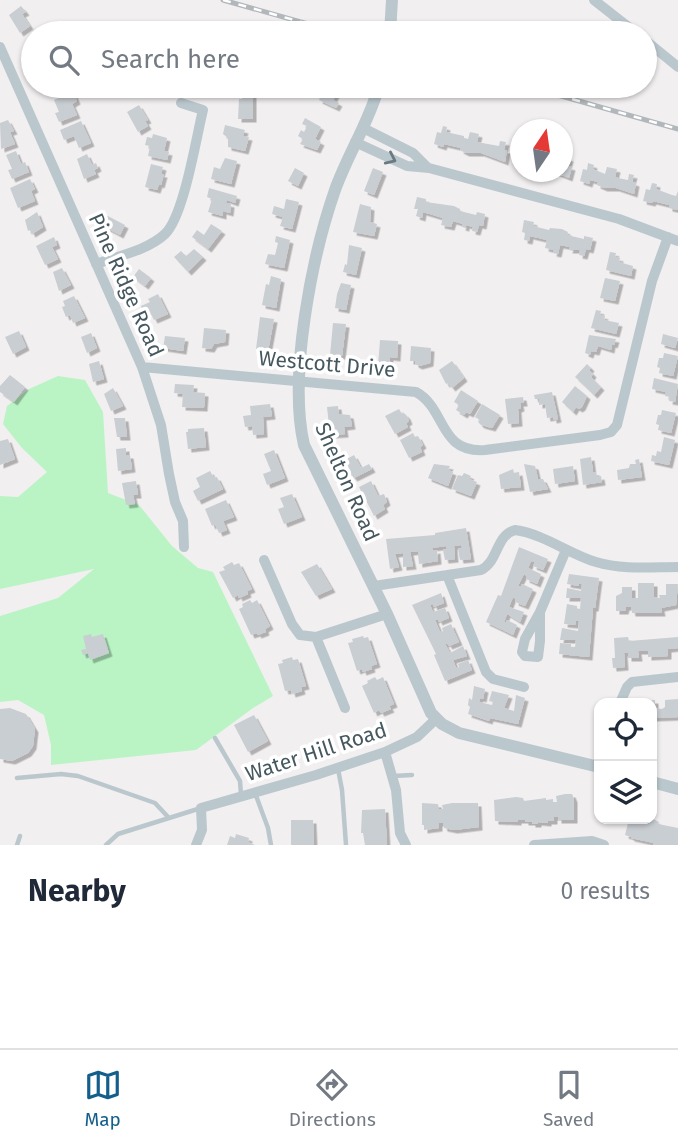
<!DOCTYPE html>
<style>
body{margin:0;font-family:"Fira Sans",sans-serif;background:#f2f2f3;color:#1f2937}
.controls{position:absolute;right:21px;bottom:21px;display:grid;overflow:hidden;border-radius:14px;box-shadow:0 2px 5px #0004}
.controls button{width:63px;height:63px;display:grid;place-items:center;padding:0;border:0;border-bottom:2px solid #e0e1e3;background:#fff;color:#1f2937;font:35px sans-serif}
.compass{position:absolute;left:510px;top:119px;width:63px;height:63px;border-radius:50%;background:#fff;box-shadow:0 2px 5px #0004;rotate:13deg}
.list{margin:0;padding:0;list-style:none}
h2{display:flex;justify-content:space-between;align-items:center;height:91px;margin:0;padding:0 28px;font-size:30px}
h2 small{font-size:23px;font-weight:400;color:#747a83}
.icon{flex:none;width:38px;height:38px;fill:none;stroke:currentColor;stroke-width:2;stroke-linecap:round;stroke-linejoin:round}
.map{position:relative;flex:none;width:678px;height:845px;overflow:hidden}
.search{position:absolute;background:#fff;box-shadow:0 2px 5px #0004;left:21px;right:21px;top:21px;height:77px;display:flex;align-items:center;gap:18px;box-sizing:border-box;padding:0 24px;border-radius:38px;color:#747a83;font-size:26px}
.sheet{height:203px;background:#fff}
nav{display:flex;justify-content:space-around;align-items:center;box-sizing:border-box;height:98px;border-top:2px solid #e0e1e3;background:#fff;font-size:19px;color:#747a83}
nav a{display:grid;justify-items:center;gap:4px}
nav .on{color:#145e8c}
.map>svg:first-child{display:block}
.green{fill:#baf4c5}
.building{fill:#c9ced3;filter:url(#shadow)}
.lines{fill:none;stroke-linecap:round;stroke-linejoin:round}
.service{stroke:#bac8ce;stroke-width:4.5}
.minor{stroke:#bac8ce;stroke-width:10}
.tertiary{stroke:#bac8ce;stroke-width:12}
.rail-casing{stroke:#b1b7bb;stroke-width:5}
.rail{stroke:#fff;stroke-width:2.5;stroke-dasharray:8;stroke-linecap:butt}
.oneway{stroke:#697a80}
.labels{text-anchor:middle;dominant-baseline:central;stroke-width:7;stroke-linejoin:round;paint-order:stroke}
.street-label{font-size:21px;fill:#46585f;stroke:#fff}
</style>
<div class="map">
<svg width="678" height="845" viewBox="0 0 678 845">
<defs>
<filter id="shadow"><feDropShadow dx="3.5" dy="3.5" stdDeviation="0" flood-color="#0004"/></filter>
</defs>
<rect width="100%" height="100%" fill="#f2eff0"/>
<path class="green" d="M58 376 85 380 103 412 108 493 139 505 172 546 198 568 213 572 273 696 253 708 196 750 51 765V745L44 715 18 700 0 702V616L58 598 94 569 0 589V496L18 497 47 472 22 448 3 424 7 406 29 389Z"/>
<path class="building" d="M21 6 26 12 22 14 30 26 20 33 9 15Z
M321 86 325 88 334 86 339 88 333 100 339 103 336 108 319 100 321 95 318 93Z
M242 90 253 91V119H238L239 99H242Z
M73 91 77 101 72 104 77 115 59 122 55 113 59 112 54 100Z
M139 105 148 120 145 121 148 126 138 132 127 112Z
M305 118 321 127 315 139 321 142 317 150 300 144 303 139 298 136 301 130 304 132 307 126 302 124Z
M8 120 14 131 10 132 15 144 1 149 0 123Z
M81 121 91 143 79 148 74 136 64 140 60 130Z
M225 125 245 130 243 136 249 137 245 151 228 147V138L223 134Z
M443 126 447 127 446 132 464 136V138L468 139 470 132 479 134 477 142 499 146 500 141 506 142 504 150H507L505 162 481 153H466L460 150 461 148 444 144 443 147 434 144 437 132 441 133Z
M153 134 167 138 164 151 169 152 167 160 148 156 150 146 145 145 147 137 152 138Z
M16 151 21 164 25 162 29 172 12 179 8 170 12 169 6 155Z
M87 154 92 165 96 163 98 168 94 170 96 174 84 179 77 159Z
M565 157 570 158 568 166 572 167 569 178 554 172H562Z
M225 158 237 161 231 184 211 179 214 167 220 169Z
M588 163 594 165 593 169 605 174 607 167 617 169 615 177 618 178 628 180 629 174 634 175 632 182 636 183 634 194 616 188H604L597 185 598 182 590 180 589 184 580 181 583 169 587 170Z
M151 164 163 167 161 174H164L161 185 159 184 157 190 145 187Z
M295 168 304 173 298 186 288 181Z
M373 168 383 172 374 195 364 191Z
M30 179 35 189 31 191 35 201 18 208 10 188Z
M652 183 657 184 656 189 672 195 676 196 678 191V210L669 208V205L653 201 652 203 643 201 646 189 650 190Z
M209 188 237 196 235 203 227 200 226 203 231 204 230 213 223 211V216L208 212 212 199 207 197Z
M417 197 426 199V202L454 206 460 209V211L476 215 477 212 485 214 483 226 479 225 477 232 472 231 473 227 466 225V228L462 227 463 224 453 221 451 227 441 225 443 218 423 212 422 218 416 216 418 209H414Z
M286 199 299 202 292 229 280 226 283 217 272 214 274 206 284 209Z
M360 204 371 207 370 222 377 224 374 236 353 232Z
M37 212 43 227 32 234 30 230 28 231 25 220Z
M106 215 125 225 120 235 101 225Z
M524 220 534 222 533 226 549 230 550 228 562 229 568 232 567 235 584 239V236L593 238 590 250 586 249 584 256 579 255 580 250H569L570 247 560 245 558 254 553 253 554 250 545 248 547 240 530 236 529 241 524 240 525 233 522 232Z
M211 224 222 231 208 249 192 237 197 230 204 235Z
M276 236 290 240 284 268 265 264 268 254 275 255 278 243 275 242Z
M54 237 57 245 52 247 58 259 45 265 36 246Z
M349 245 362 248 356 275 343 272 345 264 347 265Z
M194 249 203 257 188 272 174 257 181 251 186 256Z
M610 252 616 253 615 257 620 258 619 262 633 266 631 276 606 270Z
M62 268 71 285 59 291 53 272Z
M139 269 151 278 145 286 133 277Z
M271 276 281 279 276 308 262 305 266 284 269 285Z
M605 278 620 281 615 301 600 298Z
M341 283 351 285 346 310 335 308 337 294Z
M158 294 168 314 154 320 149 310 144 313 141 306 150 302 148 299Z
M74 296 85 318 73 323 70 315 66 317 62 307 65 306 63 301Z
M596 310 601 311 600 315 605 316 604 320 619 323 616 334 591 328Z
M260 317 274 319 268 351 256 349Z
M333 323 346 324 342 356 330 355Z
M204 328 226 330 225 342 214 344 211 349 202 348Z
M19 331 26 347 13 354 5 337Z
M91 333 97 348 87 353 81 337Z
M663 334 678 338 675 348 661 344Z
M589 335 616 339 614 345 612 344 611 350 598 346 596 352 591 351 590 355 585 353Z
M165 336 185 338 183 351 163 348Z
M380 340 398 341 397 358 390 357 389 367 378 366Z
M411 346 431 348 430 363 419 366 415 364V361H410Z
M664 353 678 356 673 376 659 373 660 368 657 367 659 358H663Z
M99 361 104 379 93 382 89 364Z
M452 361 464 378 452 388 448 383 446 384 439 370Z
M587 364 591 368 589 370 593 374 591 377 601 387 594 395 575 377Z
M10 375 25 387 14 402 0 392V386Z
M654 378 678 384 675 402 669 401 670 397 665 396 666 392 652 389Z
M175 384 194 385 193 392 205 393 204 408 182 407 183 394 174 393Z
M575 386 587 396 582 407 579 409 576 407 573 412 562 402Z
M113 388 123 406 111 411 104 394Z
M461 390 478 401 470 414 466 412 464 415 456 410 459 405 454 402Z
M552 392 558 419 553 420V417L547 418 545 404 539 405V399H535L534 395Z
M523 397 524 403H520L521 408 518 409 519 423 508 424 505 399Z
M270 404 272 416 263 417 264 434 253 435 252 426 245 427 243 416 251 415 250 406Z
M482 404 500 415 492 428 481 425 478 422 480 420 475 417Z
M338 406 339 414 350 415 352 426 344 427 345 434 330 435 327 407Z
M399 409 402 414 404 413 407 416 409 421 406 423 408 427 395 434 385 416Z
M662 410 676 413 671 433 658 430 659 425 656 424 658 415H661Z
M114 418H125L127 437H117Z
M204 428 206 447 188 449 186 432H188V429Z
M413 433 415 437 418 436 423 445 420 447 422 452 409 458 400 440Z
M664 437 675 440 669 465 651 461 652 455 656 456 657 451 661 452Z
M8 439 15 459 0 465V441Z
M126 448V455H130L132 469 118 471 116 449Z
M274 450 285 478 267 485 263 474 271 471 264 454Z
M354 455 361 468 369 464 372 469 354 478 346 469 349 468 345 460Z
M591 457 593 472H596L597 477 601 476 602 482 583 485 580 459Z
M639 459 642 477 618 480 617 470 629 468 630 464H636L635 460Z
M434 464 450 466 448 470 453 472 448 486 428 478Z
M524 464 535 466 538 479H543L548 489 530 492Z
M573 466 575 481 555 484 553 469Z
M513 469 514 473 519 472 521 487 501 489 499 475Z
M210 471 214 478 217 477 223 489 198 501 193 491 200 487 196 478Z
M464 473 471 476 469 479 477 482 471 496 452 489 458 475 462 476Z
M136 481 138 495H133L135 504 126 505 122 483Z
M371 481 378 496 384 494 387 502 383 505 385 509 374 516 359 487Z
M292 494 302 517 284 524 278 509 284 507 280 498Z
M226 500 234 517 223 521 227 530 219 533 215 524 212 526 205 509Z
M466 528 471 559 460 560 458 549 462 548 461 545 454 546 455 559 445 560 443 550 447 549 446 546 432 548 433 551 437 550 438 561 419 564 418 553 421 551 410 552 413 566 403 567V553L395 554 399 567 390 569 386 539 435 535V533Z
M519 547 548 559 543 570 533 566 535 562 531 561 528 568 541 574 537 584 526 579 527 576 524 574 518 586 521 587 522 584 533 589 525 606 515 602 516 599 513 597 509 607 524 612 520 622 507 614 504 622 506 623 507 620 517 625 513 635 486 622 498 595 501 596Z
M232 562 234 565 239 563 252 589 247 591 248 594 239 598 238 595 233 598 219 572 225 570 223 567Z
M317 564 332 589 316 596 301 572Z
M569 574 599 578 595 608H593L589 657 559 654 560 643 571 644V647H575L576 640H560L562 628 578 631 579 621H576L575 625 564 624 567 604 577 606V609H580L581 598H566L567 588 581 591 582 584H579V586L567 584Z
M638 583H654V597L660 598 659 595H666V584H678L676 605 661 608 662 613H632L631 607H626L625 611H616V596L622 593V587H632V598H638Z
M441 593 444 603 434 607 433 604 430 605 433 612 445 608 449 618 439 622 438 619 435 620 440 632 443 631 442 628 451 624 459 642 449 646 447 643 445 644 450 653 463 646 467 656 453 660 456 668 459 667 458 664 468 660 472 670 445 681 434 655 436 654 412 605Z
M250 600 252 603 257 600 270 626 265 629 266 632 258 635 257 633 251 635 239 609 243 607 242 604Z
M91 634 92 637 103 634 109 653 90 660 88 653 83 655 81 650 86 649 83 636Z
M363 636 364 638 368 637 377 664 371 666 372 669 363 672 362 669 357 671 348 643 353 642 352 639Z
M628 637 629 641 678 637V648L668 649V656L648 657V651H638L639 658H628V653H624L625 667 613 668 612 658H615L614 638Z
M292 657 293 660 298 659 306 686 301 687 302 691 292 694 291 690 285 691 278 664 283 663 282 660Z
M375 677 377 680 383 677 394 704 389 706 391 709 381 713 379 710 374 713 362 686 368 683 367 681Z
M474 686 485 689 483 699 480 698 479 702 492 705 493 702 489 701 492 691 509 695 504 708 514 711 516 695 525 698 518 724 490 718 489 721 468 714 470 707 468 705 469 698 472 700Z
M678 699V717L652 718V703H641V701L655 700V708L662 709 665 707V700Z
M10 708 26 714 35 729 33 746 28 753 12 761 0 759V709Z
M254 715 268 741 248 752 234 725Z
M565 794H572L574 799V820H558V817H554V821H548V823L538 822V824H532V822H525V820H518V822L495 821 494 800 516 797 523 798 524 801 546 798V800L553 799V802H557L556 796Z
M422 803 438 804 439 809H443L442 805 452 803H478L479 827 454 830 444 828 443 823H439V828L424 830V825H422Z
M385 809 387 845H365L363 833H361L362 810Z
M629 819H653L659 822 658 824 678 828V845H653L654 843 631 838V837L625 835Z
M291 820H313L314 845H291Z
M236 834 249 838 248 842 255 845H227L230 836 235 838Z"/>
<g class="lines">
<path class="service" d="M215 738 240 781 241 795
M338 769 342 790 346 845
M393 776 412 775
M17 778 61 774 78 776 155 803 169 818
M255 793 268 828 271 845
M17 845 20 836
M106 845 118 834 201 808"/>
<path class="minor" d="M594 0 636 33
M645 40 678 67
M0 47 142 367 161 425 169 474 175 502 183 521 184 547
M363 128 413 153 428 168
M355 142 407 166 429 168 619 219 678 241
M96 264C118 256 148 250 165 234 184 216 196 138 203 110L181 103
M142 367 416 392C447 409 438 453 485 450L600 435 611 432 617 425 652 281 668 237
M264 560 292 624 300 635 316 637 345 708
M447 575 486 672 493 679 524 687
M374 586 481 570C499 561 495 536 515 530 544 534 569 554 596 562 622 570 652 567 678 567
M540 612V641L538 657 525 656 522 652 525 639Z
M540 612 566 550
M316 637 387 614
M620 703 627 687 632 682 678 677
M385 752 396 790 400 833 406 845
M196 845 202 830 201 808 316 775 385 752 417 737 436 719
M534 845 592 841 604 845"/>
<path class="tertiary" d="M390 33 392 0
M379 86C369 122 348 154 335 190 312 256 288 376 304 445L387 614 431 713 442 724 459 733 599 767
M652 782 678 789"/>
<defs>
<path id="rail" d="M223 0 340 33
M526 86 678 129"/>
</defs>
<use href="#rail" class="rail-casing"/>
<use href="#rail" class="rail"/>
</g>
<defs><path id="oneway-chevron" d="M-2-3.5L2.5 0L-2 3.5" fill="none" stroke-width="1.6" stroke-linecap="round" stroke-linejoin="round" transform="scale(1.75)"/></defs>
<use class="oneway" href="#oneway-chevron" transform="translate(391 159) rotate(25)"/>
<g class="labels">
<g class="street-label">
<text transform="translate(126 285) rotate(66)">Pine Ridge Road</text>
<text transform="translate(327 364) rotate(5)">Westcott Drive</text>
<text transform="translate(347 482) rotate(66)">Shelton Road</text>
<text transform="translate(316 752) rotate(-18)">Water Hill Road</text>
</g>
</g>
</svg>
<div class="controls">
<button><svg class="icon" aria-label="locate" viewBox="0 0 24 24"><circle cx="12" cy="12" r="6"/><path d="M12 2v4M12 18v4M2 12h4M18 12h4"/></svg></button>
<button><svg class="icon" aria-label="layers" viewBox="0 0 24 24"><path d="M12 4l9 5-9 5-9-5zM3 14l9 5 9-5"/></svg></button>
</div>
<svg class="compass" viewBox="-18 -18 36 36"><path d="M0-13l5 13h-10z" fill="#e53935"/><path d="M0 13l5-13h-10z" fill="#747a83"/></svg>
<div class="search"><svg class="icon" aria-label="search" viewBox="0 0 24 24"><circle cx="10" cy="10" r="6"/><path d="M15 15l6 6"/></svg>Search here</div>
</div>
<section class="sheet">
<h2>Nearby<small>0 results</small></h2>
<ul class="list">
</ul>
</section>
<nav>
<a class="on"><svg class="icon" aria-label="map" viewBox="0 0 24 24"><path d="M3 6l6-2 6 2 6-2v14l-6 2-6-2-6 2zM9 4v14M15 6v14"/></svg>Map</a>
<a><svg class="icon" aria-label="directions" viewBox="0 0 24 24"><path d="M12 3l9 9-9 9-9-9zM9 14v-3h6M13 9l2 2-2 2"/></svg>Directions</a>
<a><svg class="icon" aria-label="saved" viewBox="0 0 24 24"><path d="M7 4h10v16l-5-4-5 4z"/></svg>Saved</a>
</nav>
